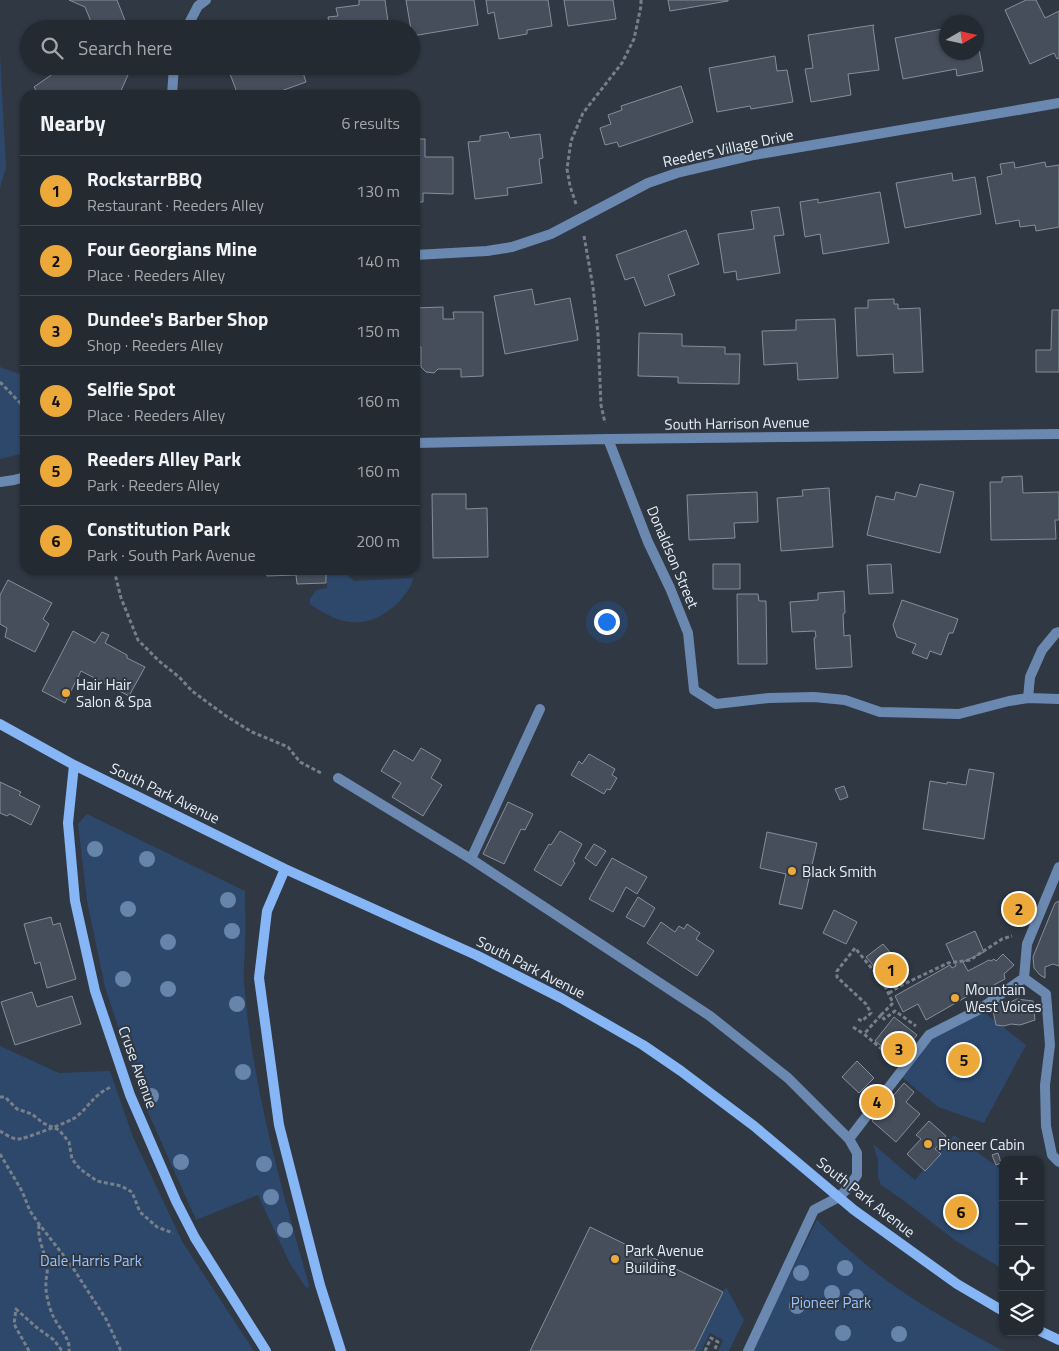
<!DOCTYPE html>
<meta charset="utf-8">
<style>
body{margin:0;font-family:"Titillium Web",sans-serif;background:#2b323a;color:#f1f3f6}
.controls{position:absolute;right:15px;bottom:15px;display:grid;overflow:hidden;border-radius:10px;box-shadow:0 1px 4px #0004}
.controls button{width:45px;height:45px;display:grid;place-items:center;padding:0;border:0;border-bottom:1px solid #40464d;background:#232a32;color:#f1f3f6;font:25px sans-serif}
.compass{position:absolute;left:939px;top:15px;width:45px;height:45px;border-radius:50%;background:#232a32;box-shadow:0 1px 4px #0004;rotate:81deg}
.you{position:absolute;left:606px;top:621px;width:18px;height:18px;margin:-12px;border:4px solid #fff;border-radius:50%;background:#1a73e8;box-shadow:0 0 0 8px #1a73e833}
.badge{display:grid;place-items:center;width:32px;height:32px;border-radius:50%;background:#eca93a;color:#111;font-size:16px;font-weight:700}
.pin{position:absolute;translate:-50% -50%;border:2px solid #fff;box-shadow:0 1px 5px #0006}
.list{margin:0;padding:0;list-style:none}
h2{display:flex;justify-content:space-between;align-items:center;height:65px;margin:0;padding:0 20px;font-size:21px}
h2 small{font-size:16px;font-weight:400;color:#a3a7ac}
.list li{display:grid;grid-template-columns:32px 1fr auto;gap:15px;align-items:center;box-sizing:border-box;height:70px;padding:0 20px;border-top:1px solid #40464d}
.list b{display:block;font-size:19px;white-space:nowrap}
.list p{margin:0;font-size:16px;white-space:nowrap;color:#a3a7ac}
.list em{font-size:16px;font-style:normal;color:#a3a7ac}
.icon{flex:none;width:28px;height:28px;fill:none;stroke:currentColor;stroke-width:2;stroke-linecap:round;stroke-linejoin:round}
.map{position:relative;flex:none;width:1059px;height:1351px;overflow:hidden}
.search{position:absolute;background:#232a32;box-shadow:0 1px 4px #0004;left:20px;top:20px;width:400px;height:55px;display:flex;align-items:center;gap:12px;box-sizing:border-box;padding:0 18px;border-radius:28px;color:#a3a7ac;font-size:19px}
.panel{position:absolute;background:#232a32;box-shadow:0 1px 4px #0004;left:20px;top:90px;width:400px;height:485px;border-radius:15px}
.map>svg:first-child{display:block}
.green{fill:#2d486b}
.building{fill:#454e5a;stroke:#858f9c}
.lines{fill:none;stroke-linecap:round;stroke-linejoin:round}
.path{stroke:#777f89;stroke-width:3;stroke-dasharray:4 2.5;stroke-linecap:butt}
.street{stroke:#6b89b0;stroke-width:10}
.secondary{stroke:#86b6f5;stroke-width:10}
.tree{fill:#6784aa}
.poi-dot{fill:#eca93a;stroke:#2f3843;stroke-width:2}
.labels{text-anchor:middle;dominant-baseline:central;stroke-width:4;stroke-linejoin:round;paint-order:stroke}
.street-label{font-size:15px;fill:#e8eef5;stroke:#2f3843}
.poi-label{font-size:15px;fill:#e8eef5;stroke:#2f3843;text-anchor:start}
.park-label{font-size:15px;fill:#95c3ff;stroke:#2f3843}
</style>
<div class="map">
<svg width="1059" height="1351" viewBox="0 0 1059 1351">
<rect width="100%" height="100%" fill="#2f3843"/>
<path class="green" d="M0 53 6 168 0 188Z
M0 367 25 376V453L0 459Z
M347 572 348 576 354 581 413 578C412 586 407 592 402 598 398 604 393 607 388 611 361 631 335 622 310 604V599L316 590 327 588 326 573Z
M87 814 245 891C245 908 246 926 245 944 245 956 243 969 244 982 252 1086 281 1186 309 1285L307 1289 290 1264 258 1195 196 1220 140 1094 105 987 87 901 78 824Z
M980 1009 1026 1045 984 1123 938 1107 898 1074 929 1035Z
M0 1046 59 1073 110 1071 133 1137 183 1243 254 1351H0Z
M954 1135 1003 1171V1269L956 1241 903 1200 881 1185 878 1177V1160L873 1144 915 1180Z
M817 1220C839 1241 861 1262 886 1280 923 1307 963 1329 1003 1351H751Z
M726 1287 744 1320 729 1351H718L723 1340 710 1333 701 1351H694Z"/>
<path class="building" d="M69 0H117L126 23 110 29H94L85 7Z
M359 0H385L389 29H330L328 17 338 16 336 8 359 5Z
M406 0H474L478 25 412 36Z
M486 0H548L552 26 527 30V34L499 39 494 12 488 14Z
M564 0H613L616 19 568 26Z
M668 0H728V1L670 11Z
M1026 0H1036L1045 18 1059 11V58L1057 59 1054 53 1030 64 1005 10Z
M874 25 873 27 879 70 848 74 851 95 811 102 805 69 813 68 808 35Z
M942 29 946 52H976V45L978 44 983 71 957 76 956 69 903 79 895 38Z
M775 56 777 71 787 70 793 102 751 109 750 106 717 112 709 68Z
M53 66H132L119 95H39L34 87 54 73Z
M227 66H301L306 82 270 95H238Z
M681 86 693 122 619 147 617 142 605 145 600 128 611 124 608 115 622 110 621 106Z
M508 132 510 138 540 134 543 158 539 159 542 183 507 188 508 195 475 199 468 142 480 141V136Z
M415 139H425V157H453V194L423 193V202H415Z
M1014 162 1015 168 1045 162 1046 167 1059 165V227L1036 231 1035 225 1020 227 1019 220 996 224 987 177 1002 174 1000 164Z
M952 173 953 181 975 177 981 214 905 228 896 183Z
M880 192 889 243 823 254 820 234 805 237 800 202 818 199V203Z
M779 207 784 235 774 236 780 273 737 280 736 271 724 273 718 234 754 229 751 211Z
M686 230 699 264 668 275 675 295 645 306 634 277 625 280 616 255Z
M532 289 535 305 570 298 578 340 505 354 494 296Z
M894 299V304H898V309L920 308 923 372 894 373 893 354 857 356 855 308H868V300Z
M443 307V319H454L453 312H483V376L461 377V369H438L434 373 426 372 421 367V347H415V308Z
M1052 310H1059V372H1036V350H1051Z
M835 319 838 378 798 380 797 363 764 365 762 331 796 330V320Z
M639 333 682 334V346L725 347V354H740L739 384 678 383V377L638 376Z
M1022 476 1023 493 1059 492V520H1055L1056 539 991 540 990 482H1002V477Z
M920 484 954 492 940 553 867 535 876 496 894 500 896 492 916 497Z
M829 488 833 547 781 551 777 498 803 496 802 490Z
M757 492 758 522 734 523 735 538 689 540 687 495Z
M432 494H466V509L487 508 488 557 433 558Z
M713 564H740V589H713Z
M891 564 893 593 869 594 867 565Z
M266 570H326V583L297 584 296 575 267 576Z
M8 580 52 603 43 619 49 624 35 652 5 637 7 628 0 624V595Z
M844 591 845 613 843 614 844 636 850 635 852 667 816 669 814 638 816 637 815 631 792 632 790 602 818 600V593Z
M737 594H758L759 601H766L767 664H738Z
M902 600 958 619 953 633H949L941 655 930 651 927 659 912 653 916 644 897 637 893 625Z
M73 631 95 643 102 632 109 635 105 643 127 655V658L145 667 129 696 81 671 65 703 42 691Z
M421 748 441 760 431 778 442 785 423 816 392 797 401 783 381 771 394 750 413 761Z
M589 754 615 769 612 775 617 778 610 790 607 789 604 794 571 775 579 761 582 764Z
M969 769 994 773 984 839 923 829 930 781 947 784V782L966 785Z
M0 782 21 792 19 795 40 806 31 825 10 814 7 816 0 813Z
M844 786 848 797 840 800 835 789Z
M508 802 533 814 525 830 521 829 504 864 483 854Z
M560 831 582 844 573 861 575 863 561 886 534 870 549 844 551 845Z
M767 832 817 843 802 909 779 904 786 874 760 868Z
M594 844 606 851 596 866 585 858Z
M612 858 647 877 637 894 626 887 613 912 589 899Z
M638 897 655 908 644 927 626 917Z
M1059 901V966L1053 964 1045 967V978L1040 975 1034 968 1033 957 1055 903Z
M834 910 857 922 846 944 823 933Z
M51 917 53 925 60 923 76 979 47 988 40 962 35 964 24 924Z
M661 922 675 932 679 926 684 929 687 924 700 933 696 939 714 951 697 976 647 943Z
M975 931 984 952 963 962 968 971 989 960 991 961 994 959 996 961 1003 954 1014 965 1004 974 1005 979 981 992 980 989 926 1020 918 1004 903 1012 895 996 950 965 952 968 956 966 946 944Z
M883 944 906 971 890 985 866 957Z
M32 992 37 1007 72 996 81 1024 15 1045 1 1002Z
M1017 999 1033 1001 1035 1020 1020 1025 1011 1024 1004 1026 996 1025 992 1006 1000 1002 1008 1003Z
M894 1017 917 1035 898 1059 875 1041Z
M857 1061 874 1078 859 1093 842 1077Z
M904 1083 914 1092 906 1102 920 1114 896 1142 872 1121Z
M929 1121 946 1136 935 1149 941 1154 925 1171 907 1154 921 1139 916 1135Z
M998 1153 1001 1163 996 1165 992 1155Z
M590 1227 723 1292 694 1351H530Z"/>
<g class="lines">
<path class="path" d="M576 204 570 186 567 169 571 141 583 113 622 63 634 39 641 6V0
M584 236 593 287 598 334 601 405 605 423
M0 382 25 408
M114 570 121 598 138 640 159 661 179 677 192 691 226 716 252 732 288 747 300 762 323 774
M889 993 902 985 948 963 970 960 1002 939 1012 936
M858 1019 862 1021 871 1013 866 1004 837 977V971L855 948 883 982 893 1003 881 1015
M853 1027 864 1034
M892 1058 864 1034 881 1015 884 1019 895 1011 916 1026
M0 1097H5L17 1109 32 1114 43 1123 59 1130 69 1142 72 1159 80 1169 97 1181 121 1186 132 1192 140 1212 157 1227 173 1233
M0 1131C5 1134 12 1139 18 1139 22 1140 72 1121 76 1117 90 1106 93 1095 111 1087
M0 1154 22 1191 30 1211 39 1224 71 1265 106 1319 121 1351
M39 1225C37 1239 45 1252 47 1266 48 1272 46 1277 46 1282 45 1292 49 1307 53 1316 58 1327 71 1339 69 1351
M29 1351 14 1324 16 1309 36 1327 54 1340 62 1351
M705 1351 711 1338 718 1342 714 1351"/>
<path class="street" d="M186 29 198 6 206 0
M172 95 174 66
M415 255 487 251 512 247 551 234 648 183 677 173 754 155 1059 103
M608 439 648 542 670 588 688 633 694 690 716 704 769 698 814 697 845 700 880 712 959 714 1009 701 1028 698 1059 699
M415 443 608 439 1059 434
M0 482 14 480 25 477
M1028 698 1030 677 1042 650 1056 633 1059 632
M338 778 471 859 710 1016 788 1078 849 1139
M471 859 540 709
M1024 978 1046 994 1050 1045 1045 1085 1046 1126 1052 1155 1059 1162
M1024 978 1027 944 1059 867
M748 1351 814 1210 839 1197 849 1187 857 1175V1153L849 1139 929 1035 980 1009 1024 978"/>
<path class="secondary" d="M0 724 74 765 285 869 476 955 561 998 643 1045 681 1071 754 1126 854 1210 957 1284 1003 1311
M74 765 68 823 75 901 95 991 130 1095 176 1201 195 1238 266 1351
M285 869 267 911 259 978 279 1125 320 1285 341 1351
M1040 1331 1059 1340"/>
</g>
<g class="tree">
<circle cx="95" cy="849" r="8"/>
<circle cx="147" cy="859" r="8"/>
<circle cx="228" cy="900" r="8"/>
<circle cx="128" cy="909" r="8"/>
<circle cx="232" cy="931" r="8"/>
<circle cx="168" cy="942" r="8"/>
<circle cx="123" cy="979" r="8"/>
<circle cx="168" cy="989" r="8"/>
<circle cx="237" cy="1004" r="8"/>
<circle cx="243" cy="1072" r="8"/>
<circle cx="151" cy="1096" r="8"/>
<circle cx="181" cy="1162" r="8"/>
<circle cx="264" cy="1164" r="8"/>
<circle cx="271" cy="1197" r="8"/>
<circle cx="285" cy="1230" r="8"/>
<circle cx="845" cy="1268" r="8"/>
<circle cx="801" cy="1273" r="8"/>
<circle cx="832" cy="1293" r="8"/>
<circle cx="856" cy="1297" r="8"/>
<circle cx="797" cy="1306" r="8"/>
<circle cx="843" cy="1333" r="8"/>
<circle cx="899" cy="1334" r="8"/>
</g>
<g class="poi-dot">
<circle cx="66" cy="693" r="5"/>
<circle cx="792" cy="871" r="5"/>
<circle cx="955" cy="998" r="5"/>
<circle cx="928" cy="1144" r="5"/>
<circle cx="615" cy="1259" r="5"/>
</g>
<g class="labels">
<g class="street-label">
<text transform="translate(728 148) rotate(-12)">Reeders Village Drive</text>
<text transform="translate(737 423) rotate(-1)">South Harrison Avenue</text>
<text transform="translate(673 557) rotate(67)">Donaldson Street</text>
<text transform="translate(165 793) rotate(26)">South Park Avenue</text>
<text transform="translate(531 967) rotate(27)">South Park Avenue</text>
<text transform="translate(138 1067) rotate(70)">Cruse Avenue</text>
<text transform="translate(866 1197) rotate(38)">South Park Avenue</text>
</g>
<g class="poi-label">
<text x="76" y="684">Hair Hair<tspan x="76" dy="17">Salon &amp; Spa</tspan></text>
<text x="802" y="871">Black Smith</text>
<text x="965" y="989">Mountain<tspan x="965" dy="17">West Voices</tspan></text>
<text x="938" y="1144">Pioneer Cabin</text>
<text x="625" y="1250">Park Avenue<tspan x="625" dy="17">Building</tspan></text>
</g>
<g class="park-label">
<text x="91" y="1260">Dale Harris Park</text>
<text x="831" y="1302">Pioneer Park</text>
</g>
</g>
</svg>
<div class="controls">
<button>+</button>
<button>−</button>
<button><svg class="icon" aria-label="locate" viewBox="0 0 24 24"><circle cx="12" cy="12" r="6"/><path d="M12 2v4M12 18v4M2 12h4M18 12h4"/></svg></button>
<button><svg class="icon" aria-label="layers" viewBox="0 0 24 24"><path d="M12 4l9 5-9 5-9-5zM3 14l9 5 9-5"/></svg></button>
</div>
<svg class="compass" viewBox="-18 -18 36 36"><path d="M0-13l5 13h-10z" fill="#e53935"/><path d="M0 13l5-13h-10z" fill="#a3a7ac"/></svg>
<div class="you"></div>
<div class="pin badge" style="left:891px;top:970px">1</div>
<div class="pin badge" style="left:1019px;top:909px">2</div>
<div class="pin badge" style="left:899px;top:1049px">3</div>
<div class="pin badge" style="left:877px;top:1102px">4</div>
<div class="pin badge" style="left:964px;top:1060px">5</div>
<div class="pin badge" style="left:961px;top:1212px">6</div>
<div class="search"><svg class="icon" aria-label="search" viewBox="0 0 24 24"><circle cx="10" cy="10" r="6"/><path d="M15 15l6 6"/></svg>Search here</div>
<section class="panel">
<h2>Nearby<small>6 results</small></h2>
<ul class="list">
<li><span class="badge">1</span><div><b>RockstarrBBQ</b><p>Restaurant · Reeders Alley</p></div><em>130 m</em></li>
<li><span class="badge">2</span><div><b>Four Georgians Mine</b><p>Place · Reeders Alley</p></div><em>140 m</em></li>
<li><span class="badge">3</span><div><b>Dundee's Barber Shop</b><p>Shop · Reeders Alley</p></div><em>150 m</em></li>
<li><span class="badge">4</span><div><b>Selfie Spot</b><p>Place · Reeders Alley</p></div><em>160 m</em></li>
<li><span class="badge">5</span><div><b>Reeders Alley Park</b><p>Park · Reeders Alley</p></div><em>160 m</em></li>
<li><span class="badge">6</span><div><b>Constitution Park</b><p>Park · South Park Avenue</p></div><em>200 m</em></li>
</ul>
</section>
</div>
